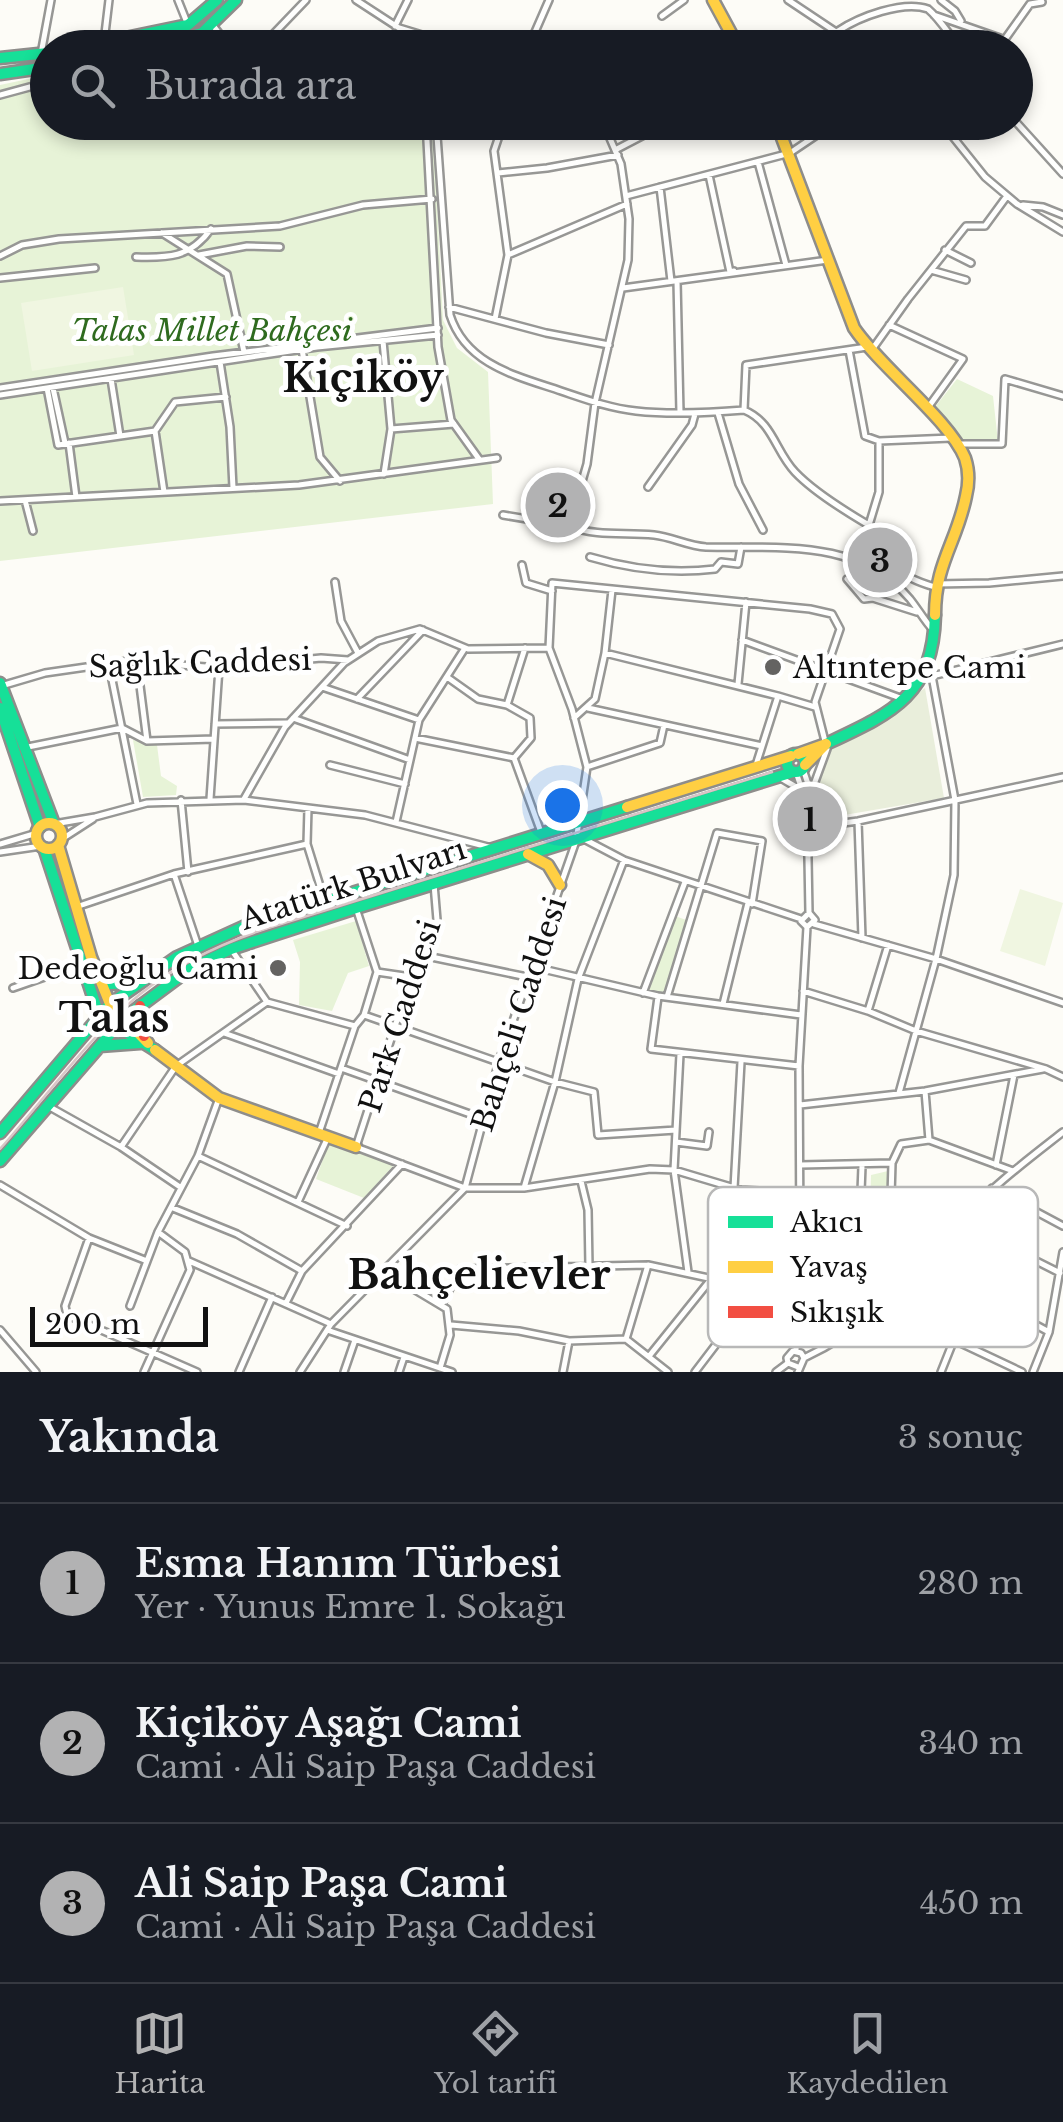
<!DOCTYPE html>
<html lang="tr">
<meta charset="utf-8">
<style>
body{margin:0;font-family:"Libre Baskerville",serif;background:#242831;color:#f1f3f6}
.scale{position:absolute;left:30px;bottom:25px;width:178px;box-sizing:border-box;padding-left:10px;border:5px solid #111;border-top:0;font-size:28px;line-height:35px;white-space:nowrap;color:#111;-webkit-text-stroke:8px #fff;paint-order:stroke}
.you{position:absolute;left:562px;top:805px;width:35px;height:35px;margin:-25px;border:8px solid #fff;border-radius:50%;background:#1a73e8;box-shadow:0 0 0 15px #1a73e833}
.badge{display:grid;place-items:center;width:65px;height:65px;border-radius:50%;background:#b2b2b3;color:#111;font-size:32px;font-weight:700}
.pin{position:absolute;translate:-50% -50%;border:5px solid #fff;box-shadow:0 2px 10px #0006}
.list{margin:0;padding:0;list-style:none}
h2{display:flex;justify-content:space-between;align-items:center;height:130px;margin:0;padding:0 40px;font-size:42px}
h2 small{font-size:32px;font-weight:400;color:#9ea1a6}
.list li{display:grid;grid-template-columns:65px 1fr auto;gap:30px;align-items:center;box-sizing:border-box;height:160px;padding:0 40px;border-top:2px solid #363941}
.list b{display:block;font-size:38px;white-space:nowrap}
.list p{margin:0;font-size:32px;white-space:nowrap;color:#9ea1a6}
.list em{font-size:32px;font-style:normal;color:#9ea1a6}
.icon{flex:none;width:55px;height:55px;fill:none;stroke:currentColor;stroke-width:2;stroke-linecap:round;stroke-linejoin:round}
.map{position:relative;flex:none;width:1063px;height:1372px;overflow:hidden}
.search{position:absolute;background:#171b24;box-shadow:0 5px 15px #0003;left:30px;right:30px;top:30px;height:110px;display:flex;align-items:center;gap:25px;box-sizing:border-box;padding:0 35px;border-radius:55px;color:#9ea1a6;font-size:38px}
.sheet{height:610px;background:#171b24}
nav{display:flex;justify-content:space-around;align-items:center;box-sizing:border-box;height:140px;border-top:2px solid #363941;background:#171b24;font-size:28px;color:#9ea1a6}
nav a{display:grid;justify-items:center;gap:5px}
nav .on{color:#b2b2b3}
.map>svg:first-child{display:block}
.green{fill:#e7f3d7}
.cemetery{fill:#e9eedb}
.pitch{fill:#f0f6e1}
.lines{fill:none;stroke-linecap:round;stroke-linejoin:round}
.street-casing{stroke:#979795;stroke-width:10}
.fast-casing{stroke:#8e8d8b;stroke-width:15}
.slow-casing{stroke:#8e8d8b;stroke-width:15}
.jam-casing{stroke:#8e8d8b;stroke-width:15}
.street{stroke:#fffffe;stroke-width:5}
.fast{stroke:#16e098;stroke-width:10}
.slow{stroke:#ffcf43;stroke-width:10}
.jam{stroke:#f24e42;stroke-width:10}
.tram{stroke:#d9c6c7;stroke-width:2.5}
.poi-dot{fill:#646362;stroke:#fff;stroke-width:4}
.labels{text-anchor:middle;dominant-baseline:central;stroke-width:10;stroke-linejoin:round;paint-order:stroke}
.park-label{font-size:30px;font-style:italic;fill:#2f6b1f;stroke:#fff}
.street-label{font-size:30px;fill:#111;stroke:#fff}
.poi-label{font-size:30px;fill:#111;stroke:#fff;text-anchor:start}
.district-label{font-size:40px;font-weight:bold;fill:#111;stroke:#fff}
.key{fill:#fff;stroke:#b8b8b8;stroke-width:2.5}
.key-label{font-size:28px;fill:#111}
</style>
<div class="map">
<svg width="1063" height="1372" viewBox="0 0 1063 1372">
<rect width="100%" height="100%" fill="#fdfcf7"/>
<path class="green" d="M47 75 48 122 433 123 443 320 457 348 488 372 493 504 0 561V85Z
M957 379 993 396 998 442 964 441 935 407Z
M133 740 157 745 161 776 177 786 176 795 143 797Z
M675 916 692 922 668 996 647 989Z
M356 921 369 966 348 973 332 1011 299 1005 300 962 293 940Z
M329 1142H330L394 1165 364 1198 316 1179Z
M888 1171 886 1199 907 1205 886 1235 908 1277 869 1260 871 1175Z"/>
<path class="cemetery" d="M925 688 944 798 815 820 814 815H810L830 746 868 729Z"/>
<path class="pitch" d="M123 287 134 355 32 371 21 303Z
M1020 889 1063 903 1045 966 1000 951Z"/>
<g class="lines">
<defs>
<path id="street" d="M178 0 188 25
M356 0 399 28 465 48
M788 0 860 48
M941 0 955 11 961 21
M934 15 1000 38 1007 48
M662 16 684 0
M212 24 222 37 250 48
M395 26 408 0
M838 31C859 17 903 0 928 9 940 19 950 36 960 48
M195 37 223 40
M104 42 109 0
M1003 42 1030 4 1042 2
M260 48 306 0
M528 48 549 0
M834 48 845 36
M41 54 51 0
M1016 60 1027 76
M0 95 48 82
M426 122 438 347 451 420 479 459
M436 122 450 315C466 365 517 376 561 391 585 399 609 408 636 411 672 415 708 413 744 410L746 365 867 347
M494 122C526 140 549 138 580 122
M603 122 621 164 629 219 628 260 595 403 587 464 569 526C598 537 624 532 654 535 672 537 688 546 706 547 778 549 857 537 910 599 918 609 924 620 933 630
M941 122 985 177 1017 204 1063 232
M1016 122 1063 174
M617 149 665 124
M758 162 786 265
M498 173 547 168 618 155
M709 175 730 272 734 271
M660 187 671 281
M626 196 790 153 836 122
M1023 205 1043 207 1063 215
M162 233 227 274 244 352
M945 250 971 263
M199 255 247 246 280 247
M508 255 627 204
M0 256 22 245 59 239 280 226 363 205 432 199
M136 257C168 258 190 258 211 229
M931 270 966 280
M0 278 95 268
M677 281 680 413
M623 288 828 260
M449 307 546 333 609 345
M495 319 508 255 494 151 502 127
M889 325 963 359 927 409
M383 341 391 429 454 424
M302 349 320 457 340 481
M849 350 865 436 879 441 951 438
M871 351 908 299 966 226H985L1007 196
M220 362 230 427 233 488
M111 379 120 436
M0 388 213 356 438 328
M47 388 58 445 155 431 175 402 226 397
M53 388 65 443
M0 395 317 347 438 335
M744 410C773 422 775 451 795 472 812 490 845 511 867 524
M718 413 739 484 763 530
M155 431 164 492
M879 441V492L869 525C887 562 895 576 935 587
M69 443 76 497
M956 444H1002L1005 379 1063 396
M384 474 391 429
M648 487 692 425 695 414
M25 500 33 531
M0 501 299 485 497 458
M503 515 569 526
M590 557C630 569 674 574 715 569L721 562 738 564 741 547
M522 565 526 583 552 591
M847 579 864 599 873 598 917 612
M335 582 341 621 358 653
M936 584 989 583 1063 576
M742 640 903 699
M605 653 778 696
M137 662 147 741
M109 665 137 804
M932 676 1063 644
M447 677 478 699 507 705 530 718 531 738 514 758
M738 684 746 602
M1 686 45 673 128 661 219 668 321 658 348 660
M322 687 419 720
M357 699 423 630
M507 705 525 648
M588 708 762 746
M293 718 410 760
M574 718 595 699 605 653 612 590
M215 724 287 723
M415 738 514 758
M23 748 122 728 147 741 214 739
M514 758 542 835
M330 765 405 784
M756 765 778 696 815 707
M587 767 660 743 664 725
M803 769 809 787 807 805 809 913
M796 772 806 802
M779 777 803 791
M210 799 219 668
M244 799 285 727 344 663 378 641 420 629 468 649 549 648
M181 800 188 872
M308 808 307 844 325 902
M858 821 862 938
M396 822 419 720 465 648
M54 824 95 817 147 803 244 800 365 815 492 848
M807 828 858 821 1063 777
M62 839 93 819
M584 839 624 860 801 919
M0 844 37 833
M0 852 41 846
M174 874 198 946
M434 884 437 920 411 977 356 1147 465 1188H524L650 1169 674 1170 741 1190 800 1193
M76 907 174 874 307 844
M814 924 936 959 1063 1003
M231 949 267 1002 355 1026
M422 955 527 977
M530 966 658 996 801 1015
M377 972 411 977
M13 988 82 964
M803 991 868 1011 916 1031 1046 1069 1063 1077
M643 993 685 882
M658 997 651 1049 799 1066
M667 997 717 833 762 841 752 904
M723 1004 748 903
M868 1011 888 945
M364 1015 555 1082 594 1092 598 1135 676 1130
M224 1033 339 1074
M680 1054 674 1170 688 1272
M341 1068 484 1119
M925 1091 929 1140
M899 1093 936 959 954 875 955 800 932 676 925 673
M800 1105 925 1091 1043 1069
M48 1106 121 1147 180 1187
M319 1133 355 1026 364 1015 377 972 356 908
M676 1142 707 1146 709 1132
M121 1147 176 1066 267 1002
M198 1156 347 1226
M892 1163 891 1196 959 1222 1060 1273
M800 1165 892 1163 901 1144 929 1140 1013 1171
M996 1165 1014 1075
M581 1181 588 1210 589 1267
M0 1185 89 1238 147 1261
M465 1188 499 1061 576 841 587 767 572 709 549 648 552 583 810 609 832 614 840 629 815 702 827 749 809 798
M524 1188 555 1082 578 979 624 860
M734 1188 741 1062
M992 1188 1063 1226
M298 1202 328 1137
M173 1208 237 1234 302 1271
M89 1238 65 1306 67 1315 197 1372
M800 1242 903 1285
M189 1261 331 1324
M924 1264 1049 1332
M858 1268 862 1166
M382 1270 447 1309 450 1335 440 1368
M732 1283 741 1191
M286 1303 302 1271 402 1164
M442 1304 460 1269 648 1265 732 1283 798 1314
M130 1306 158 1232 198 1156 219 1098
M884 1307 1022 1372
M451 1325 519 1331 569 1341 626 1339 668 1372
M0 1330 36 1372
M327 1330 452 1372
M626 1339 648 1265
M796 1351 800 1242 799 1066 807 927 801 921 809 913 815 920 807 927
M650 1355 712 1278
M804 1358C877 1324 906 1280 958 1223 990 1188 1026 1161 1063 1132
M798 1367 788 1363 787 1358 793 1351 801 1353 804 1358 798 1372
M144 1372 190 1270 185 1252 158 1232
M239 1372 272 1297
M300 1372 331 1324 465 1188
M344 1372 355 1340
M399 1372 404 1357
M563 1372 569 1341
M695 1372 756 1292
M776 1372 788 1363
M941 1372 953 1342
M1033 1372 1049 1332 1063 1252"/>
<path id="fast" d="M77 48 188 25 217 0
M142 48 202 33 236 0
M0 58 48 53
M0 74 48 67
M0 683 54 824
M0 708 40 827
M826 744C892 713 933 696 935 615
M787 763a9 9 0 1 1 18 0a9 9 0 1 1-18 0Z
M44 848 99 1015 155 1050
M99 975 111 984 137 982
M100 1046 140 1043
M0 1133 110 1004 177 957 243 927 627 807
M0 1161 124 1018 190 969 231 949 356 908 793 772"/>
<path id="slow" d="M713 0 739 48
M776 122 854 328C881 368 949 419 965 458 969 470 969 484 966 496 957 542 935 563 935 615
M798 754 826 744
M805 765 826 744
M627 807 791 756
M36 836a13 13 0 1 1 26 0a13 13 0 1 1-26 0Z
M58 845 91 957 110 1004 148 1043
M528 854 548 865 560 885
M155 1050 219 1098 356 1147"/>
<path id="jam" d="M140 1006 138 1017 144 1036"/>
</defs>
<use href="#street" class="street-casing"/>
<use href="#fast" class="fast-casing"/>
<use href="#slow" class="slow-casing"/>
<use href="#jam" class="jam-casing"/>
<use href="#street" class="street"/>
<use href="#fast" class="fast"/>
<use href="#slow" class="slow"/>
<use href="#jam" class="jam"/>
<path class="tram" d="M0 1149C42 1102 91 1035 139 995 177 964 222 943 268 928L772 772"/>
</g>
<g class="poi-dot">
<circle cx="773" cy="667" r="10"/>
<circle cx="278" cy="968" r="10"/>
</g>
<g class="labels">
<g class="park-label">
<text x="212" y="330">Talas Millet Bahçesi</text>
</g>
<g class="street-label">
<text transform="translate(200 663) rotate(-2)">Sağlık Caddesi</text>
<text transform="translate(353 884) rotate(-18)">Atatürk Bulvarı</text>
<text transform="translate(519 1014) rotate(-72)">Bahçeli Caddesi</text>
<text transform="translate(400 1016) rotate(-72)">Park Caddesi</text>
</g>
<g class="poi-label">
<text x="793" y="667">Altıntepe Cami</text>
<text x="258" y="968" text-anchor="end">Dedeoğlu Cami</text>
</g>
<g class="district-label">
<text x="363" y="378">Kiçiköy</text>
<text x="114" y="1018">Talas</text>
<text x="479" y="1275">Bahçelievler</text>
</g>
</g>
<rect x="708" y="1187" width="330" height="160" rx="15" class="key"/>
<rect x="728" y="1216" width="45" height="12" fill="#16e098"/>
<rect x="728" y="1261" width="45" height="12" fill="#ffcf43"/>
<rect x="728" y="1306" width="45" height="12" fill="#f24e42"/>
<g class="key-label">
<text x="790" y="1232">Akıcı</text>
<text x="790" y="1277">Yavaş</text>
<text x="790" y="1322">Sıkışık</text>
</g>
</svg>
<div class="scale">200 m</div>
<div class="you"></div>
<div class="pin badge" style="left:810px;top:819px">1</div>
<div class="pin badge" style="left:558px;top:505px">2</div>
<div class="pin badge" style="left:880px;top:560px">3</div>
<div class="search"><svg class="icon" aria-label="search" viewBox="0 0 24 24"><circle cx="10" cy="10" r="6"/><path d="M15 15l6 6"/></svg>Burada ara</div>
</div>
<section class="sheet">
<h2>Yakında<small>3 sonuç</small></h2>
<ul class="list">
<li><span class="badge">1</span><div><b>Esma Hanım Türbesi</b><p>Yer · Yunus Emre 1. Sokağı</p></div><em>280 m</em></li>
<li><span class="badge">2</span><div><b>Kiçiköy Aşağı Cami</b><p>Cami · Ali Saip Paşa Caddesi</p></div><em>340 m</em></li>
<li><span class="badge">3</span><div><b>Ali Saip Paşa Cami</b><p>Cami · Ali Saip Paşa Caddesi</p></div><em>450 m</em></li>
</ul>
</section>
<nav>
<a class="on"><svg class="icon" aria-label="map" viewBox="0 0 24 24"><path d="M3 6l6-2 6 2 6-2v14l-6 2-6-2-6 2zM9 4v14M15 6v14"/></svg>Harita</a>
<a><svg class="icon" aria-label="directions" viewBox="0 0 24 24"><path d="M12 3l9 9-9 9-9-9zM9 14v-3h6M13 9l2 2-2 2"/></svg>Yol tarifi</a>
<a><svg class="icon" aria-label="saved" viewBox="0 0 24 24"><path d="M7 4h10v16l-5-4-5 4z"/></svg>Kaydedilen</a>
</nav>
